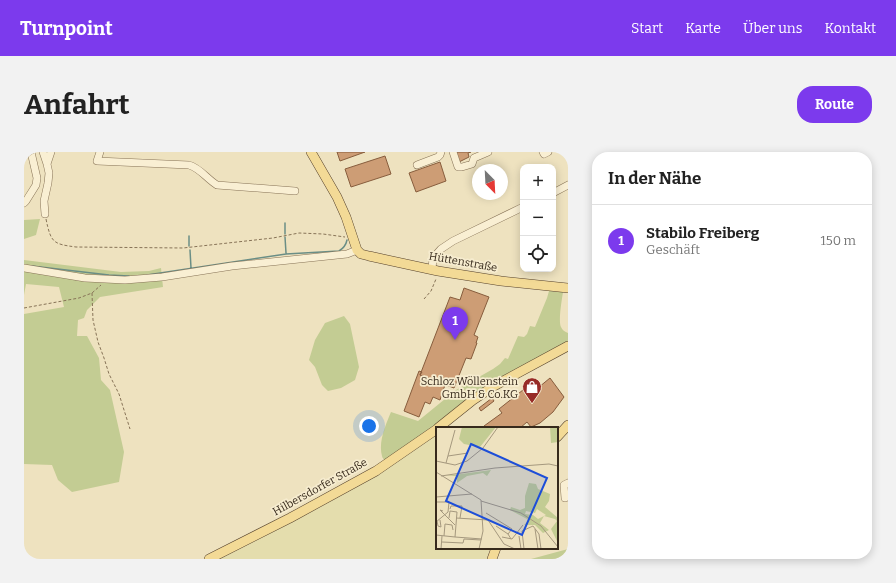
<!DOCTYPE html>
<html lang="de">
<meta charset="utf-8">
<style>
body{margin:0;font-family:Bitter,serif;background:#f2f2f2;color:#222}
.controls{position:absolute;right:12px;top:12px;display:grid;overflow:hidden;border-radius:8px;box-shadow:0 2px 10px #0003}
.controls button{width:36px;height:36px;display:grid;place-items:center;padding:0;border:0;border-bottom:1px solid #e0e0e0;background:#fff;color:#222;font:20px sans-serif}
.compass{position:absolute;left:448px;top:12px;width:36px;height:36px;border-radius:50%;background:#fff;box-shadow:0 2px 10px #0003;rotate:156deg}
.you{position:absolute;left:345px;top:274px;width:14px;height:14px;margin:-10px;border:3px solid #fff;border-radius:50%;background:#1a73e8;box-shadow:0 0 0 6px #1a73e833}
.badge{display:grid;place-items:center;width:26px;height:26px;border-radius:50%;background:#7c3aed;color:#fff;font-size:13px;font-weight:700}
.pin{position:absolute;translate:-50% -33px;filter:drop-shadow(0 1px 2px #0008)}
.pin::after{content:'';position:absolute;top:21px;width:14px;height:12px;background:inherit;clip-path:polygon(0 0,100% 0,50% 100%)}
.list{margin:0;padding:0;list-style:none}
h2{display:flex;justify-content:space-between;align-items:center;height:52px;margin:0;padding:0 16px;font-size:17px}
h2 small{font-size:13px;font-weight:400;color:#767676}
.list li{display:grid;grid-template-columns:26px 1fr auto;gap:12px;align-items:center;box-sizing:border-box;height:72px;padding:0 16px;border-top:1px solid #e0e0e0}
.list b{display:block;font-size:15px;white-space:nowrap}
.list p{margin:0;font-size:13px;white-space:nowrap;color:#767676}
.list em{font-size:13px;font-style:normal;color:#767676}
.icon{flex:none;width:22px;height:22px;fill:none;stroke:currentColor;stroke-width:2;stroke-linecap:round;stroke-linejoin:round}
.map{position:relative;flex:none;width:544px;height:407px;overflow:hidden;border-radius:16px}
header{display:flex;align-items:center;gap:24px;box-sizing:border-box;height:56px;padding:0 20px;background:#7c3aed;color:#fff}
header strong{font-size:19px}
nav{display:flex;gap:22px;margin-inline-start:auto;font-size:14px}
.intro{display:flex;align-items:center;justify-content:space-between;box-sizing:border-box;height:96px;padding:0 24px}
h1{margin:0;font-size:28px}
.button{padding:10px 18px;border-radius:16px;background:#7c3aed;color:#fff;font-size:14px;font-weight:700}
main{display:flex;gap:24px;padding:0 24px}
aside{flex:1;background:#fff;border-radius:16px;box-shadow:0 2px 10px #0003}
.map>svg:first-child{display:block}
.farmland{fill:#e4ddad}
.green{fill:#c3cc93}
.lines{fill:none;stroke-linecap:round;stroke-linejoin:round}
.stream{stroke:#6a8e86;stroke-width:1.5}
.building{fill:#cd9d75;stroke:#875d3d}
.minor-casing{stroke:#877357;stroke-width:8}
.major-casing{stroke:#55412c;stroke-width:10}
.path{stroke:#877357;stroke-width:1;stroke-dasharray:3 2;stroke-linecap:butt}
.minor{stroke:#f9efd3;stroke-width:7}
.major{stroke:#f3da96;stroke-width:9}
.labels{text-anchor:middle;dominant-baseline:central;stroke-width:3.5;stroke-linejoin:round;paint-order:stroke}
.street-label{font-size:11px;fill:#372a1c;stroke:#f6eccf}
.poi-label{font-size:11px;fill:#372a1c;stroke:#f6eccf;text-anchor:end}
.inset-road{fill:none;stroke:#a5987e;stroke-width:1}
.view{fill:#1d4ed8;fill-opacity:0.15;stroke:#1d4ed8;stroke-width:2}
.inset-edge{fill:none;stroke:#372a1c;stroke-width:2}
</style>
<header>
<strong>Turnpoint</strong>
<nav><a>Start</a><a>Karte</a><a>Über uns</a><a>Kontakt</a></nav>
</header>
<div class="intro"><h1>Anfahrt</h1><a class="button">Route</a></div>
<main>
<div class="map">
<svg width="544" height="407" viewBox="0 0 544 407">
<rect width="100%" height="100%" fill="#eee2bf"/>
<path class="farmland" d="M410 281 413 282V396H466L463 407H193Z"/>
<path class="green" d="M16 67 12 83 0 87V68Z
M0 108 97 120 125 119 137 116 139 135 76 145 63 158 60 166 54 168 53 184H63L75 206 77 228 86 238 100 300 95 330 48 340 34 328 28 313 0 312V162L40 155 35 135 2 132 0 143Z
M525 139 539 140C538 147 534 169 537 175 538 178 541 180 544 181V191L407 277 361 309C360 307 358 306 358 304 354 290 362 272 367 260L394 269 432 238 469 217 476 212 481 206 484 207 494 184 500 185 503 182 506 174 511 175 523 146Z
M320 164 326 172 335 215 331 228 317 236 304 239 298 233 291 215 285 208 291 188 301 171Z
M544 397V407H507Z"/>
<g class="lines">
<path class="stream" d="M261 71V82
M165 84V94
M261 85 262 101
M166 98 167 116
M8 114 85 123 105 124
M123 123 262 102 315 99C320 96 322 93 323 88"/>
</g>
<path class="building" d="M313 0H341L316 9Z
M431 0H447L444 1 445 5 435 10Z
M361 4 367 22 327 35 321 17Z
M416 10 422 29 392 40 385 21Z
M440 136 465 145 450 183 454 185 452 191H453L447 207 442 206 430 236 396 223 426 145 436 148Z
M395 219 398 220 396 223 421 233 416 248 409 245 406 252 401 250 395 265 380 259Z
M526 226 540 245 529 260 516 271 507 275 503 270 496 276H462L460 274 478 261 475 257 504 234 509 240Z
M468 246 470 249 457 259 455 256Z"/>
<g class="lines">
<defs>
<path id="minor" d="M19 0 23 12
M76 0 73 9 165 13C176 16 183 27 193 33L271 39
M429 0 434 15H438L448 12 450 6 464 0
M519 0 520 2 524 0
M393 13 414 5 416 3 417 0
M529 41 544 33
M0 51 2 49 12 33 13 26 7 0
M21 62 20 49 24 31 25 21 23 12 27 0
M0 116 61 126 101 128 138 125 208 114 323 102 333 98
M408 117 409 106 417 97 429 89 499 55
M541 346 540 333 544 331"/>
<path id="major" d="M287 0 313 45 322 65 333 98 337 102 345 104 414 119 477 129 544 136
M414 276 449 248 470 234 544 194
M533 285 544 273
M185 407 266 366 352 319 413 277
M468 407 472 396"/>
</defs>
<use href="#minor" class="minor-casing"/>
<use href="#major" class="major-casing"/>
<path class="path" d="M22 67C27 91 29 92 52 95L159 96 249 86 275 81 299 82 321 85
M68 141 69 168 74 190 80 206 85 222 95 242 106 277
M400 147 407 139 412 127
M0 156 55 146 68 141 77 133"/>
<use href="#minor" class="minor"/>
<use href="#major" class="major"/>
</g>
<defs>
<symbol id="shop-pin" viewBox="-11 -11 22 30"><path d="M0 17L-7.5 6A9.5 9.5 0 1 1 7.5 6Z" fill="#972b27" stroke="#f6eccf"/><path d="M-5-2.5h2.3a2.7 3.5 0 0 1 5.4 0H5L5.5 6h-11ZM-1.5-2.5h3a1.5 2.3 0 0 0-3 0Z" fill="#fff"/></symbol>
</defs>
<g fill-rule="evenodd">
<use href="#shop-pin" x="497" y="224" width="22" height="30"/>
</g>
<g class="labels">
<g class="street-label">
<text transform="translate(439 110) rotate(10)">Hüttenstraße</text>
<text transform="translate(296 335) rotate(-29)">Hilbersdorfer Straße</text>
</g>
<g class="poi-label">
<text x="494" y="229">Schloz Wöllenstein<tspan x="494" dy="13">GmbH &amp; Co.KG</tspan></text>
</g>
</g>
<g transform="translate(412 275)">
<rect width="122" height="122" fill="#eee2bf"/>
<path d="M26 0H60L44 20 28 17 23 12ZM114 0H122V15L115 16ZM55 43 51 49 47 46 31 49 21 56V49H10ZM93 56 100 57 102 62 114 67 113 74 109 80 122 91V116L115 102 121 94 119 92 108 89 104 96 113 103 107 106 99 98H88L93 93 74 83 75 80 84 83 89 81V69ZM101 82 110 88 102 92 97 88 89 87 90 84 99 86Z" fill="#c3cc93" fill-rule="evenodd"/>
<path class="inset-road" d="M12 29 32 26M0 34 19 38 31 34 47 21 62 0M10 36 19 3M0 45 45 73 47 104 43 122M5 49 59 41 113 37 122 39M0 70 36 67M45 74 85 86 105 99 122 120M0 75H13L12 85 0 95M14 82 15 79H26L24 91M7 84 4 83 19 98M50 86 76 102 72 107 75 112M20 91 52 93 68 117 79 122M1 94 2 99 5 100 4 93M60 99 72 107M99 102 102 122M0 108 19 110 21 85 14 84 13 91M8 109 9 97 16 98 17 103M83 109 85 122M19 110 46 112M66 110 76 112 87 98M6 115 27 116 28 112 45 113M5 122 6 109M88 122 86 104 97 99 103 107 105 122"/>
<path class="view" d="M35 17 111 51 86 108 10 74Z"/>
<rect width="122" height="122" class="inset-edge"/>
</g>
</svg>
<div class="controls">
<button>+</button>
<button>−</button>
<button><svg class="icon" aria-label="locate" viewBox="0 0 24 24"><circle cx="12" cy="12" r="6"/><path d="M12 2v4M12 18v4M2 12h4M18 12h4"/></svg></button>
</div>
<svg class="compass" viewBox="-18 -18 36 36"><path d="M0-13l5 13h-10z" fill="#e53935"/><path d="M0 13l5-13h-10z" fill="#767676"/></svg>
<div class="you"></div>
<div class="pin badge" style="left:431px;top:188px">1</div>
</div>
<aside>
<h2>In der Nähe<small></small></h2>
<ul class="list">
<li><span class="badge">1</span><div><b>Stabilo Freiberg</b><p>Geschäft</p></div><em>150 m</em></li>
</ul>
</aside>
</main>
